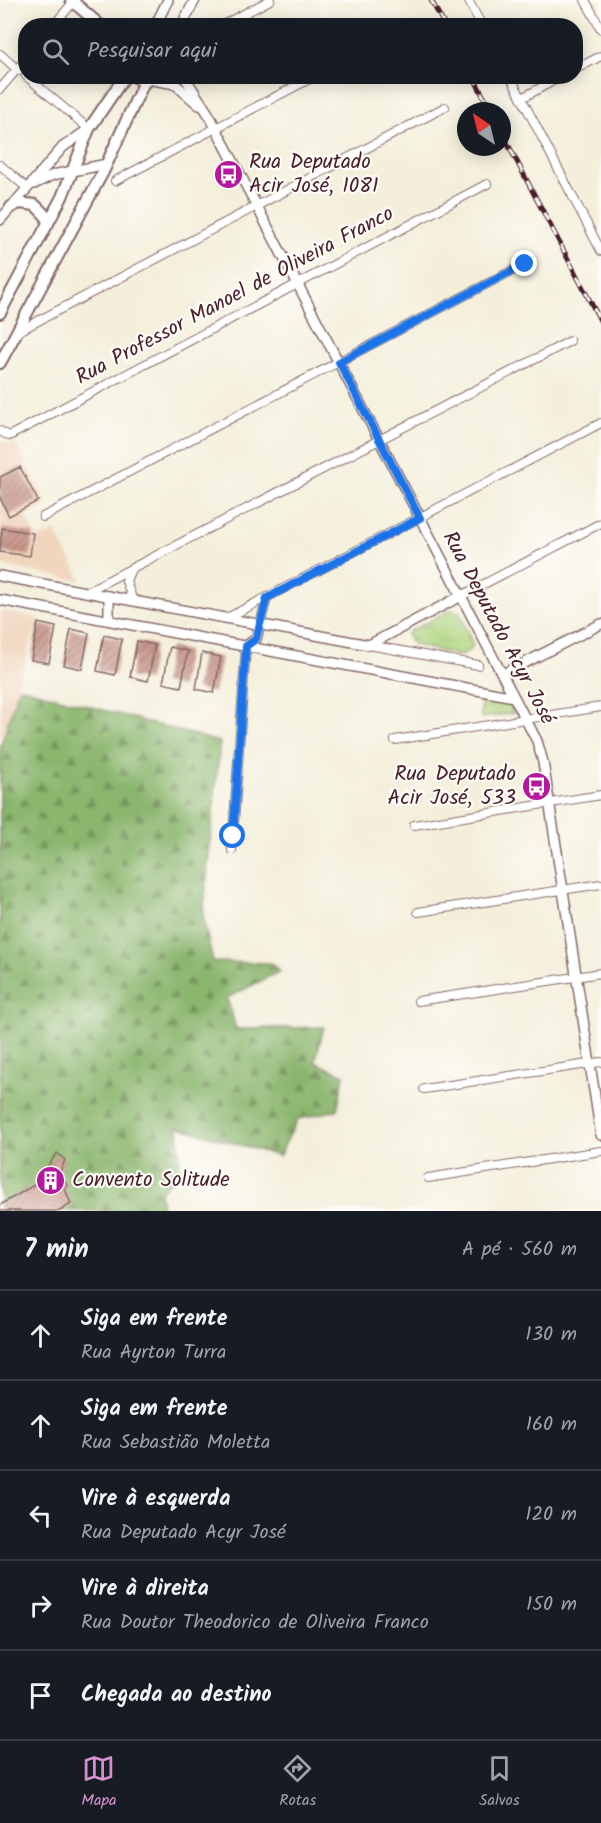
<!DOCTYPE html>
<html lang="pt">
<meta charset="utf-8">
<style>
body{margin:0;font-family:Kalam,sans-serif;background:#242831;color:#f1f3f6}
.compass{position:absolute;left:457px;top:102px;width:54px;height:54px;border-radius:50%;background:#171b24;box-shadow:0 3px 15px #0003;rotate:325deg}
.stop{position:absolute;width:18px;height:18px;margin:-14px;border:4px solid #1a73e8;border-radius:50%;background:#fff}
.stop.end{background:#1a73e8;border-color:#fff;box-shadow:0 2px 6px #0008}
.list{margin:0;padding:0;list-style:none}
h2{display:flex;justify-content:space-between;align-items:center;height:78px;margin:0;padding:0 24px;font-size:26px}
h2 small{font-size:20px;font-weight:400;color:#9ea1a6}
.list li{display:grid;grid-template-columns:39px 1fr auto;gap:18px;align-items:center;box-sizing:border-box;height:90px;padding:0 24px;border-top:2px solid #363941}
.list b{display:block;font-size:22px;white-space:nowrap}
.list p{margin:0;font-size:20px;white-space:nowrap;color:#9ea1a6}
.list em{font-size:20px;font-style:normal;color:#9ea1a6}
.icon{flex:none;width:33px;height:33px;fill:none;stroke:currentColor;stroke-width:2;stroke-linecap:round;stroke-linejoin:round}
.map{position:relative;flex:none;width:601px;height:1211px;overflow:hidden}
.search{position:absolute;background:#171b24;box-shadow:0 3px 15px #0003;left:18px;right:18px;top:18px;height:66px;display:flex;align-items:center;gap:15px;box-sizing:border-box;padding:0 21px;border-radius:24px;color:#9ea1a6;font-size:22px}
.sheet{height:528px;background:#171b24}
nav{display:flex;justify-content:space-around;align-items:center;box-sizing:border-box;height:84px;border-top:2px solid #363941;background:#171b24;font-size:16px;color:#9ea1a6}
nav a{display:grid;justify-items:center;gap:3px}
nav .on{color:#d690ce}
.map>svg:first-child{display:block}
.built{fill:#f1d5bd}
.forest{fill:url(#forest-firs);stroke:#6a6a4c;stroke-width:1.5}
.park{fill:url(#park-crowns);stroke:#7c7a54;stroke-width:1.5}
.building{fill:url(#building-hatch)}
.lines{fill:none;stroke-linecap:round;stroke-linejoin:round}
.minor-casing{stroke:#866869;stroke-width:10}
.tertiary-casing{stroke:#866869;stroke-width:12}
.secondary-casing{stroke:#866869;stroke-width:14}
.minor{stroke:#fff;stroke-width:8}
.tertiary{stroke:#fff;stroke-width:9}
.secondary{stroke:#fff;stroke-width:10}
.rail-casing{stroke:#4a1f2b;stroke-width:5}
.rail{stroke:#fdfcf7;stroke-width:3;stroke-dasharray:9;stroke-linecap:butt}
.route{stroke:#1a73e8;stroke-width:8}
.labels{text-anchor:middle;dominant-baseline:central;stroke-width:4.5;stroke-linejoin:round;paint-order:stroke}
.poi-label{font-size:21px;fill:#4a1f2b;stroke:#fdfcf7;text-anchor:start}
.street-label{font-size:21px;fill:#4a1f2b;stroke:#fdfcf7}
</style>
<div class="map">
<svg width="601" height="1211" viewBox="0 0 601 1211">
<defs>
<pattern id="forest-firs" width="22" height="20" patternUnits="userSpaceOnUse" patternTransform="scale(1.5)"><rect width="22" height="20" fill="#8ab66d"/><path d="M5 1l3.5 6h-7zM16 11l3.5 6h-7z" fill="#73935a"/></pattern>
<pattern id="park-crowns" width="20" height="18" patternUnits="userSpaceOnUse" patternTransform="scale(1.5)"><rect width="20" height="18" fill="#aed47e"/><path d="M2 6a3 3 0 1 1 6 0M12 15a3 3 0 1 1 6 0" fill="none" stroke="#97b66d"/></pattern>
<pattern id="building-hatch" width="6" height="6" patternUnits="userSpaceOnUse" patternTransform="scale(1.5)"><rect width="6" height="6" fill="#c9988c"/><path d="M-1 1l2-2M0 6l6-6M5 7l2-2" fill="none" stroke="#a57b73"/></pattern>
</defs>
<rect width="100%" height="100%" fill="#fdfcf7"/>
<filter id="ink" filterUnits="userSpaceOnUse"><feTurbulence type="fractalNoise" baseFrequency=".0167" numOctaves="2"/><feDisplacementMap in="SourceGraphic" scale="12" xChannelSelector="R" yChannelSelector="G"/><feConvolveMatrix kernelMatrix="1 2 1 2 8 2 1 2 1" color-interpolation-filters="sRGB"/></filter>
<filter id="wash" filterUnits="userSpaceOnUse"><feTurbulence type="fractalNoise" baseFrequency=".008" numOctaves="4" result="noise"/><feDisplacementMap in="SourceGraphic" scale="24" xChannelSelector="R" yChannelSelector="G"/><feGaussianBlur stdDeviation="1.35" result="paint"/><feColorMatrix in="noise" values="0 0 0 0 0 0 0 0 0 0 0 0 0 0 0 0 0 1.4 0 .05"/><feComposite in="paint" operator="in"/></filter>
<g filter="url(#wash)">
<rect width="100%" height="100%" fill="#f4efdb"/>
<path class="built" d="M0 441 9 444 14 441 47 504 25 516 37 539 55 531 82 581 0 565Z
M0 610 38 618 0 748Z"/>
<path class="forest" d="M19 687 220 742 203 916 213 962 271 963 280 971 227 998 236 1029 324 1027 315 1062 344 1075 337 1110 298 1119 279 1156 178 1127 180 1171 160 1192 162 1211H0V748Z"/>
<path class="park" d="M451 610 459 612 473 645 470 650 460 656 412 644 407 634 410 631Z
M481 697 508 701 514 713 481 718Z"/>
<g id="blocks">
<path class="building" d="M20 467 38 501 9 516 0 498V477Z
M2 528 33 533 30 556 0 552Z
M38 623 56 627 49 663 31 660Z
M71 629 89 633 82 669 64 665Z
M104 635 122 639 115 675 97 671Z
M137 641 155 645 148 681 130 677Z
M170 647 188 651 181 687 163 683Z
M202 653 221 657 214 693 196 689Z
M57 1153 65 1160 59 1174 68 1186 65 1189 71 1204 60 1211H0V1205L34 1185Z"/>
</g>
</g>
<g filter="url(#ink)">
<use href="#blocks" fill-opacity="0" stroke="#866869" stroke-width="1.5"/>
<g class="lines">
<defs>
<path id="minor" d="M468 0 482 26
M585 0 601 29
M157 21 175 26
M53 26 75 0
M221 26 270 0
M0 54 19 71
M576 69 601 56
M26 76 89 129
M510 76 601 251
M0 89 26 59
M522 98 562 76
M0 165 27 188
M115 181 315 76
M17 332 445 107
M0 431 9 436 487 184
M43 517 525 264
M131 569 126 581 133 601
M86 592 570 341
M461 596 601 523
M227 618 601 423
M260 624 267 598
M369 645 478 665
M395 740 601 707
M414 825 601 795
M232 850 246 646
M418 912 601 884
M418 1001 601 973
M424 1089 601 1062
M428 1178 601 1151"/>
<path id="tertiary" d="M155 26 168 0
M181 26 195 0
M184 76 209 115 537 741 543 762 601 1135
M153 80 175 84 199 105
M34 184 53 175 107 164
M0 220 63 147 89 129
M0 576 369 645 461 596
M109 596V620
M0 600 514 697
M246 646 256 639 260 624
M503 674 601 624"/>
<path id="secondary" d="M71 0 101 26
M134 76 144 82 158 76
M11 207 19 203 35 205 46 216 48 224
M0 313 62 197 89 129 125 76
M0 363 103 172 144 82"/>
</defs>
<use href="#minor" class="minor-casing"/>
<use href="#tertiary" class="tertiary-casing"/>
<use href="#secondary" class="secondary-casing"/>
<use href="#minor" class="minor"/>
<use href="#tertiary" class="tertiary"/>
<use href="#secondary" class="secondary"/>
<defs>
<path id="rail" d="M431 0 445 26
M473 76 491 111
M502 133 601 322"/>
</defs>
<use href="#rail" class="rail-casing"/>
<use href="#rail" class="rail"/>
</g>
</g>
<g class="lines" filter="url(#ink)">
<path class="route" d="M233 836 246 646 256 639 267 598 420 518 339 362 525 264"/>
</g>
<defs>
<symbol id="bus-disc" viewBox="-11 -11 22 22"><circle r="9.5" fill="#b5179e" stroke="#fdfcf7"/><path d="M-5-6H5V4H4V6H2V4H-2V6H-4V4H-5ZM-3.5-4V0h7V-4ZM-3.5 1.2v1.5H-2V1.2ZM2 1.2v1.5H3.5V1.2Z" fill="#fff"/></symbol>
<symbol id="building-disc" viewBox="-11 -11 22 22"><circle r="9.5" fill="#b5179e" stroke="#fdfcf7"/><path d="M-4-6H4V6H1V3H-1V6H-4ZM-2.5-4.3h1.7v1.8h-1.7ZM.8-4.3h1.7v1.8H.8ZM-2.5-1h1.7V.8h-1.7ZM.8-1h1.7V.8H.8Z" fill="#fff"/></symbol>
</defs>
<g fill-rule="evenodd">
<use href="#bus-disc" x="212" y="158" width="33" height="33"/>
<use href="#bus-disc" x="520" y="770" width="33" height="33"/>
<use href="#building-disc" x="34" y="1164" width="33" height="33"/>
</g>
<g class="labels">
<g class="poi-label">
<text x="249" y="162">Rua Deputado<tspan x="249" dy="24">Acir José, 1081</tspan></text>
<text x="516" y="774" text-anchor="end">Rua Deputado<tspan x="516" dy="24">Acir José, 533</tspan></text>
<text x="72" y="1180">Convento Solitude</text>
</g>
<g class="street-label">
<text transform="translate(235 296) rotate(-28)">Rua Professor Manoel de Oliveira Franco</text>
<text transform="translate(498 628) rotate(62)">Rua Deputado Acyr José</text>
</g>
</g>
</svg>
<svg class="compass" viewBox="-18 -18 36 36"><path d="M0-13l5 13h-10z" fill="#e53935"/><path d="M0 13l5-13h-10z" fill="#9ea1a6"/></svg>
<div class="stop" style="left:233px;top:836px"></div>
<div class="stop end" style="left:525px;top:264px"></div>
<div class="search"><svg class="icon" aria-label="search" viewBox="0 0 24 24"><circle cx="10" cy="10" r="6"/><path d="M15 15l6 6"/></svg>Pesquisar aqui</div>
</div>
<section class="sheet">
<h2>7 min<small>A pé · 560 m</small></h2>
<ul class="list">
<li><svg class="icon" aria-label="ahead" viewBox="0 0 24 24"><path d="M12 20V5M6 11l6-6 6 6"/></svg><div><b>Siga em frente</b><p>Rua Ayrton Turra</p></div><em>130 m</em></li>
<li><svg class="icon" aria-label="ahead" viewBox="0 0 24 24"><path d="M12 20V5M6 11l6-6 6 6"/></svg><div><b>Siga em frente</b><p>Rua Sebastião Moletta</p></div><em>160 m</em></li>
<li><svg class="icon" aria-label="left" viewBox="0 0 24 24"><path d="M17 20v-9H6M10 6l-5 5 5 5"/></svg><div><b>Vire à esquerda</b><p>Rua Deputado Acyr José</p></div><em>120 m</em></li>
<li><svg class="icon" aria-label="right" viewBox="0 0 24 24"><path d="M7 20v-9h11M14 6l5 5-5 5"/></svg><div><b>Vire à direita</b><p>Rua Doutor Theodorico de Oliveira Franco</p></div><em>150 m</em></li>
<li><svg class="icon" aria-label="arrive" viewBox="0 0 24 24"><path d="M6 21V4h12l-3 4 3 4H6"/></svg><div><b>Chegada ao destino</b></div></li>
</ul>
</section>
<nav>
<a class="on"><svg class="icon" aria-label="map" viewBox="0 0 24 24"><path d="M3 6l6-2 6 2 6-2v14l-6 2-6-2-6 2zM9 4v14M15 6v14"/></svg>Mapa</a>
<a><svg class="icon" aria-label="directions" viewBox="0 0 24 24"><path d="M12 3l9 9-9 9-9-9zM9 14v-3h6M13 9l2 2-2 2"/></svg>Rotas</a>
<a><svg class="icon" aria-label="saved" viewBox="0 0 24 24"><path d="M7 4h10v16l-5-4-5 4z"/></svg>Salvos</a>
</nav>
